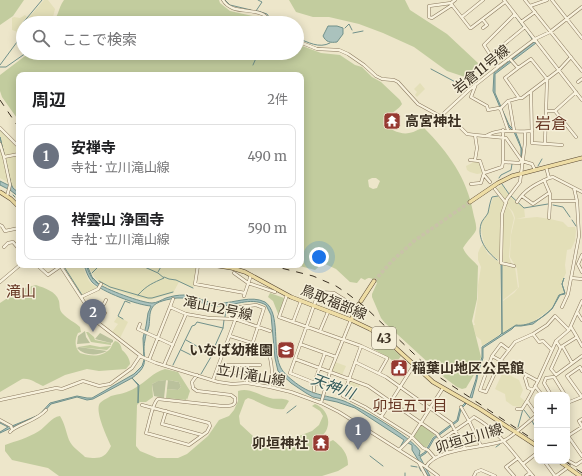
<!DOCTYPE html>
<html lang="ja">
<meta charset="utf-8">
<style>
body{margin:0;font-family:Merriweather,"Noto Sans JP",serif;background:#f2f2f2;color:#202124}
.controls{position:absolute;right:12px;bottom:12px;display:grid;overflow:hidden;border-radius:8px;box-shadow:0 2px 10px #0003}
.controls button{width:36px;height:36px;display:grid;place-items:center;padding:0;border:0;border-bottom:1px solid #e0e0e0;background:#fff;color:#202124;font:20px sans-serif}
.you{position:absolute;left:319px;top:257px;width:14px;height:14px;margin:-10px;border:3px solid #fff;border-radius:50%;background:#1a73e8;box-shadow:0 0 0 6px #1a73e833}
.badge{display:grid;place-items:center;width:26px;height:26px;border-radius:50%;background:#963931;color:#fff;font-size:13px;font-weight:700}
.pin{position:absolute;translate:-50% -33px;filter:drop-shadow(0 1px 2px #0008)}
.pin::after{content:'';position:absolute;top:21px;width:14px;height:12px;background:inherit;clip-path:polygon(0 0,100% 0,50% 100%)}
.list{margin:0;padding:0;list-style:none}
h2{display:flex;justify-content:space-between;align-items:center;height:52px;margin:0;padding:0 16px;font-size:17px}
h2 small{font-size:13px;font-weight:400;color:#757577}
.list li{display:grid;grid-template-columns:26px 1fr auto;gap:12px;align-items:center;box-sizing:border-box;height:64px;margin:0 8px 8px;padding:0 8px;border:1px solid #e0e0e0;border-radius:8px}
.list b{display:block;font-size:15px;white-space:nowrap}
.list p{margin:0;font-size:13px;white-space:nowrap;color:#757577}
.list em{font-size:13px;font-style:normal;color:#757577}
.icon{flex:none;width:22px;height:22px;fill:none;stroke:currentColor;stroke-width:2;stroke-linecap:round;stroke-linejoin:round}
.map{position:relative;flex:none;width:582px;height:476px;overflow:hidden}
.search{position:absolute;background:#fff;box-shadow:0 2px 10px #0003;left:16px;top:16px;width:288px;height:44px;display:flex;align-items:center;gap:10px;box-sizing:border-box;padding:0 14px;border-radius:22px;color:#757577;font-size:15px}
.panel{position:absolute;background:#fff;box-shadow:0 2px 10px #0003;left:16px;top:72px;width:288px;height:196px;border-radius:8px}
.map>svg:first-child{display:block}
.farmland{fill:#e3dfb8}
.green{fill:#c2cc9e;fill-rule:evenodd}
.cemetery{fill:#bac19c}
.water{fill:#aac2bd;stroke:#71918b}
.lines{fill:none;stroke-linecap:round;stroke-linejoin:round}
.stream{stroke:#71918b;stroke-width:1}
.major-tunnel{stroke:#c9c2a8;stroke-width:3.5;stroke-dasharray:3.5 2;stroke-linecap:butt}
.minor-casing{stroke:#8a795f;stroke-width:3.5}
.major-casing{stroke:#584732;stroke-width:4.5}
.minor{stroke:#f8f2dd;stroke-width:2.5}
.major{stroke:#eedda5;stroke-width:3.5}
.rail{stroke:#3b3022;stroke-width:1;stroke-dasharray:7 7;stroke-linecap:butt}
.labels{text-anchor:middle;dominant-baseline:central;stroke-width:3;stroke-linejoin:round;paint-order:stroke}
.shield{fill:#f5efd9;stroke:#736959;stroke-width:1}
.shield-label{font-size:13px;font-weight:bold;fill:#3b3022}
.street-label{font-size:14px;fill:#3b3022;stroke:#f5efd9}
.poi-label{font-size:14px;font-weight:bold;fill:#3b3022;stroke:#f5efd9;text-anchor:start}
.neighbourhood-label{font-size:15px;fill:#663623;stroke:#f5efd9}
.water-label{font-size:15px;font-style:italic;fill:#32595a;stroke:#f5efd9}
.quarter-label{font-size:16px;fill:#663623;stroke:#f5efd9}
</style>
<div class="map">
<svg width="582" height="476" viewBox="0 0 582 476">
<rect width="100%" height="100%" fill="#ede6ca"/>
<path class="farmland" d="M44 0H48L55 9 52 21 50 23H24Z
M25 15 27 17 22 23 18 32 12 30V18L14 17 20 18Z
M420 83 425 89 417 97 415 95 417 92 414 89Z
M0 130 16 145 19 149V154L6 156 4 155 0 141Z
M0 147 9 183 0 178Z
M19 156V191L11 185 4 158Z
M472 161 479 162 483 173 477 174 470 172 467 170 466 166 472 163Z
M502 185 509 195 506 201 496 189Z
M499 196 505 204 503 209 501 262 488 252 484 244 481 230 482 222 487 215 493 198Z
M510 196 524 208 525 217 516 219 537 217 550 219 563 222 568 227H575L576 231 575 241 571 249 567 250 565 265 566 273 561 284 564 293 559 295 551 309 531 323 521 325H516L502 334 503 301 514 293 519 287 517 269 510 257 511 235 515 218 513 212 506 204Z
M506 204 511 211 514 218 511 232 509 257 512 265 502 262V221Z
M483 244 488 254 500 263 501 333 498 336 482 346 481 340 476 336 473 325H475L474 322 478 297V285L481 267 478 260V253L480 248Z
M502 263 512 265 515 267 518 288 503 300Z
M65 265H82L89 281 97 288 82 296 63 266Z
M88 265H195L197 267 193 288 179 282 173 293 150 300 135 297 104 286 95 278Z
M118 316 128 322 120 338 112 332 118 324 114 322Z
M335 362 346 366 342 375 332 371Z
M504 372 519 380 523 390 520 397 525 401 521 407 513 406 506 401 505 394 495 389 502 374Z
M350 381H351L360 384 353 400 345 397V395Z"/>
<path class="green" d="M0 0H24L13 16 0 25Z
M64 0H219L220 3 230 11 262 18 267 23H52C59 16 58 8 64 0Z
M289 0H405L410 10 447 34 478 63 475 70 465 77 447 71 414 47 383 33 359 24 329 17H313L296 12Z
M297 44 321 53 340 55 355 65 362 67 372 77 381 82 400 100 402 104C399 109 392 112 389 117 382 129 401 135 409 133 416 132 417 129 424 128 448 152 467 178 473 212 474 218 477 225 476 230 474 235 467 241 463 248 467 257 472 259 478 266L477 299 472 321 481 357 475 373 466 388 462 389 457 387 445 378 385 323 381 318 372 297V294L377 283C373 279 370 276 365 280L361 278 357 283 350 282 336 269 323 263 315 270 296 265H301V75H19V121L2 97 0 91V75L29 53H89V55L93 56 98 53H297ZM372 178H376L380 181 377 188 373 189 369 187 368 180Z
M36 285C44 288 56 291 59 301 60 306 59 309 62 313 67 319 75 322 80 327L81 332 78 333C75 339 74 347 80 353 90 356 101 358 110 349 112 346 112 344 115 341 120 342 121 346 122 350 126 353 130 359 130 364L126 369 99 371 87 369 65 375 43 386C35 383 31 378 22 379L0 392V303L21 289Z
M270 293 284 298 279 316 273 301 268 297Z
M86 332H88L94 337 95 340 111 343V345L91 342Z
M376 338 382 340 401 356 396 363 389 358 372 348Z
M90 345 100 347 111 346 107 350 78 347Z
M165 369 178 372 190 391 187 400 186 398V400L166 398 167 389 178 390 181 387 179 382C169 380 161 379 152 384L153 397 146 402H140L137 405 136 441V446L140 451 157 458H178L187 454 208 436 219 420 229 416 234 410 238 401V391C249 387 259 395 270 398 276 400 283 397 289 401L284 409C271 411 259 401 248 398L245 400 239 416 240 424 254 437 266 441 280 438 288 439 294 438 312 431 319 425 323 416 320 411 312 406 315 404C325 408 332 419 326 431 323 436 318 438 316 444L317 446H321L333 440C342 447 348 453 348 465L338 471 322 476H59L48 468 12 460 5 451V445C16 441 28 438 39 431 46 427 51 417 60 416 65 424 66 432 69 440 72 447 80 452 85 457 98 459 105 459 111 446 107 437 96 414 99 405 100 401 108 398 111 396 119 394 127 393 135 388 146 382 153 372 165 369Z
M421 424 435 435 432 438 427 447H424L413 436Z"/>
<path class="cemetery" d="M85 331 86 337 90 343 77 344 78 336Z
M100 333 113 340V342L111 343 95 339Z
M79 347 107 351C97 356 85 356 77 348Z
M166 380 164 398 154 396 152 384 158 381Z
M168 380 179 382 181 387 178 390 167 389Z"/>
<path class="water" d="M328 26H337L343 28V34L337 42C330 43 326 42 323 36Z
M534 42 536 43 495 74V93L509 125 515 131 519 141 522 150 521 158V148L518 141 514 132 508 126 493 91 494 73Z
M0 137 11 184 13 188 19 193V197L10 190 0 185V181L10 186 11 185Z
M501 263H502V334L516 325C528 327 546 317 553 307 555 303 557 299 559 295L565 293 562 284 564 278 562 284 565 294 560 295 552 309 533 324 521 326H515L512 329 483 348V358L478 372 477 379 472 398 470 397 476 379 477 372 482 357V347L499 336 502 333Z
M84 265H86C89 272 91 279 97 283 105 289 142 303 152 303 157 303 161 300 166 298 172 296 178 295 184 295 197 296 207 304 220 303 235 303 251 295 265 302 281 313 272 349 280 366 282 371 287 376 292 380 311 396 323 394 344 401 361 408 410 436 420 451L419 456 425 452 433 438 457 420 460 408 465 403 466 404 461 409 458 421 434 439 426 453 420 457 430 476H428L412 450V445L406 442 399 449 404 440 355 408 337 402 313 397 306 393 291 383 278 371 275 358 271 315 266 305C250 296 233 307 216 306 201 305 194 297 177 298 170 299 155 301 152 308 149 313 150 320 149 326 148 331 145 336 145 340 141 358 152 364 132 378L139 385 138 403V385L132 378 93 399 87 400 77 397 51 404 43 413 0 433V432L8 427 0 423V421L9 426H12L39 415 50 403 77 396 87 398H92L134 374 142 366 144 360 143 338 146 326 148 313 151 306C137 305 102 292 92 282 88 277 86 271 84 265Z"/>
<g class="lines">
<path class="stream" d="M225 0 230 5 251 10
M256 11 262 2 258 0
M258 11 267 14 273 23
M515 16 523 27
M22 24 42 0
M345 28 349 24 352 30
M526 30 532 39
M353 33 363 31
M297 38C308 42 319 49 330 43
M0 65 17 42 21 27
M253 65 257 56 260 53
M0 67H6L26 53
M431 69 463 86
M538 166 542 159
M499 178 501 175 511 170 512 164
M502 184 509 194
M13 195 15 197
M511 196 524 208 548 204
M553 205 563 207 570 217
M572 220 576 226
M497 260C486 251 477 239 481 224 482 220 486 217 488 213 489 208 490 202 492 197L498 196
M63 265 82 295
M87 265 92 277 99 284
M226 265 239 267
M158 272 162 265
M92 273 100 265
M164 277 169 279 176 280 193 288
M99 281 110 287 148 298H152L173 292
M138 295C147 285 153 283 164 278L158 273 140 265
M225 317 226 309
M123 319 118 316 125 301 130 303
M186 340 209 353
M181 350 191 355
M173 365 192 326 195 325 197 322 223 328
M201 374 215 350 214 348 223 328 224 320
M524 410 530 418
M287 413 296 406
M532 421 537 430
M518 427 523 409
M496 447 500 444
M370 456 383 466
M411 466 417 467
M419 467 421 471
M405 473V476"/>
<path class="major-tunnel" d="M374 281 392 261 414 241 470 202"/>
<defs>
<path id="minor" d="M223 0C231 14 249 8 262 14 266 15 268 20 271 23
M504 0 582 100
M525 0 582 71
M552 0 582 38
M451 3 455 0
M452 5 432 18 429 17V6L451 3 452 5 470 28H471L505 2
M530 6 547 0
M462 17 483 0
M483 20 487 25 483 28
M521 22 535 12
M297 41 317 49 339 50 348 54 364 65 376 76 382 79 394 80 398 82 418 104 460 127 467 134 475 135 506 138 522 161 532 164 535 170
M490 56 525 27
M498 67 484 45 515 14
M518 68 531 59 547 79 545 144
M578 82 582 79
M476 84 471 97 487 106 488 110 499 108 501 110 508 130
M531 92 532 143 562 145
M519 98H522L559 70 571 57
M509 101 514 130
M500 109 508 101 519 98 505 78 518 68 510 59
M546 111H555
M555 111 576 137
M555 111 576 92
M441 116 469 90 498 67 535 39 550 32 582 7
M0 128 19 147
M503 130V162
M475 135 477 148 475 160
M486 136C500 127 516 133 532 131
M0 144 4 157
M470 160 480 161 484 173
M546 167 549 178 553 177 582 192
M484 175 490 182
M544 180 550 194V201
M471 184 481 183 484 173 502 167 503 162 519 163 522 161
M495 189 506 203
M7 196 10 185 4 157 19 154
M522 196 533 204 549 193
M517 202C525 189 536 184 549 178
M549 218 550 201H577L574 188
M0 225 2 226 5 231 19 228
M4 247 8 243 13 242 19 249
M582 255 578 264 582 272
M37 265 48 275 61 266
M60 265 97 322 142 357 156 363 218 382 232 384 247 383 270 387 291 392 321 403 339 412 426 467 438 476
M198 265 195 284 245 293
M514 266 501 263 502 214 507 199 520 182 525 143V132
M234 273 248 283 275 292
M571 278 582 279
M0 282 20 265
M287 295 279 317 361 346 387 358V359L379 373
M244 296 251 275
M81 297 98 289 101 284
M316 300 335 305 348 312 353 305 334 293 319 292 318 294 290 373 325 387
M99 307 105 313
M170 307 173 299
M562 307 568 294 579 236 577 201
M577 312 582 301
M91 313 104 304 106 300
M293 322 301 301
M140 324 138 329 173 345
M571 327 577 337
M320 331 328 312
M533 334 539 342 543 341 552 350 556 341 569 330
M230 336 268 348C271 361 274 374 270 387
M556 341 560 347H563L572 363
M300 344 336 357
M361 346 343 396 365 407 411 436 423 448 428 450 435 458
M582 346 577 337 561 347 551 369 556 375 582 356
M509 350 501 344 492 356 480 390 486 392 501 360 515 342 533 334 547 325 555 316 569 330 577 312 582 320
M492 356 538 381 527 401 537 415
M295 359 368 386 437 434 441 440
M149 360 170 307 186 314 209 318 235 319 270 331
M355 362 386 377 451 423 465 449
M164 365 186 314
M248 373H225L226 365H260
M527 375 525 378 528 388 533 390
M213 380 240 307 256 305 264 308 250 351 226 344
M538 381 552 350
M247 383 248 365
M535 386 542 395
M314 391V383L325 353
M551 395 544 383 546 378 554 377 565 395
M582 397 567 376 580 367 582 371
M0 400 56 388 62 389 83 381 99 386 110 384 132 368 140 356
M321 403 330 372 351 320
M567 403 582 397
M142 405 209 423 210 426 207 432 189 445 146 433C149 425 152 403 158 399L222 406C228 406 237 407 235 398L231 395 197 391 193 388 192 382 197 375
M461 407 469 421 474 417C502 433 512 453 533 476
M517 409H522L527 401
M166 411 162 424 202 435
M381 417 414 365
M582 419 579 421 582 426
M0 420 11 426 12 429
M582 427 568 436 582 456
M10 432C15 425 37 421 46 410
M399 450 411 438 443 388
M448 453 441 440 469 421 481 446
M567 460 576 465 582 461
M544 461 555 476
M419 463 426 476
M523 464 537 453
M426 467C435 448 485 448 503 441 511 438 529 421 537 415
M474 476 476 472 481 470 495 476
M514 476 506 467 518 458
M526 476 530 473
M556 476 567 468"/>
<path id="major" d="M0 192 11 199 19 207
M470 202 498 183 512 176 582 158
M213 265 232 268 245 272 291 297 351 320 370 329 388 341 433 382 480 409 537 446
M361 301 374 281
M351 320 359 304
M559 461 580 476"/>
</defs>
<use href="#minor" class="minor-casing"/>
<use href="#major" class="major-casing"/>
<use href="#minor" class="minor"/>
<use href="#major" class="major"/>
<path class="rail" d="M0 100 19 128
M269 265 313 276 336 286 348 294 365 307 436 375 537 442
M565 461 582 473"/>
</g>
<defs>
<symbol id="temple-square" viewBox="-11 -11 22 22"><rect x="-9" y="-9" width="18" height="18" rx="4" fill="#963931" stroke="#f5efd9"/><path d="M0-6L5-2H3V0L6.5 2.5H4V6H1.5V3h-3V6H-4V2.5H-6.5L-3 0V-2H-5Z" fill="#fff"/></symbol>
<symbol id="school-square" viewBox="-11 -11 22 22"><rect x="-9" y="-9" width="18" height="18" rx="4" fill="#963931" stroke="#f5efd9"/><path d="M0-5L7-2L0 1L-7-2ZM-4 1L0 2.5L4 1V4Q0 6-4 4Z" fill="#fff"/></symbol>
<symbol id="civic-square" viewBox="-11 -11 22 22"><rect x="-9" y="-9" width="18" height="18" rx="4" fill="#963931" stroke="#f5efd9"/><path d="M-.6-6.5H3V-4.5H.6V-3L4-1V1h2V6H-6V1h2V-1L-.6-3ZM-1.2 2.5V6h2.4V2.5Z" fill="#fff"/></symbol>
</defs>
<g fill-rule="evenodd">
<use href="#temple-square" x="382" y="111" width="20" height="20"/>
<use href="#school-square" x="276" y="340" width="20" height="20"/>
<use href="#civic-square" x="389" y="358" width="20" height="20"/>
<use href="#temple-square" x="311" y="433" width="20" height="20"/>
</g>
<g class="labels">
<rect class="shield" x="372" y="327" width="24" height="22" rx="3"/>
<g class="shield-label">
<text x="384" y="338">43</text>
</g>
<g class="street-label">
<text transform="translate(481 69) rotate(-39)">岩倉11号線</text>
<text transform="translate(334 302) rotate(22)">鳥取福部線</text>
<text transform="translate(218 308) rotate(12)">滝山12号線</text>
<text transform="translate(251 375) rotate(10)">立川滝山線</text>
<text transform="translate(469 438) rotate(-17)">卯垣立川線</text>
</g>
<g class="poi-label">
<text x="405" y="121">高宮神社</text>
<text x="273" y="350" text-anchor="end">いなば幼稚園</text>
<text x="412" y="368">稲葉山地区公民館</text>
<text x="308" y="443" text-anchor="end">卯垣神社</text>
</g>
<g class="neighbourhood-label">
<text x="21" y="291">滝山</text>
<text x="410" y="405">卯垣五丁目</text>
</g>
<g class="water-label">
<text transform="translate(333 386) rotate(21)">天神川</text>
</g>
<g class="quarter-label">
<text x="551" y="123">岩倉</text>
</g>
</g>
</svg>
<div class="controls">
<button>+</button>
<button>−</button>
</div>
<div class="you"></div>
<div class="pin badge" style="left:358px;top:450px;background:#6b7280">1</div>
<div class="pin badge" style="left:93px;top:332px;background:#6b7280">2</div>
<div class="search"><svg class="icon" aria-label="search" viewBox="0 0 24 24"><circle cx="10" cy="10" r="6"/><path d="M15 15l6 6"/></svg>ここで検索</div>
<section class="panel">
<h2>周辺<small>2件</small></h2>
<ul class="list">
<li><span class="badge" style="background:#6b7280">1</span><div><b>安禅寺</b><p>寺社 · 立川滝山線</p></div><em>490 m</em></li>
<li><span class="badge" style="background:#6b7280">2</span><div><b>祥雲山 浄国寺</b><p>寺社 · 立川滝山線</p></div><em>590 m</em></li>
</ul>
</section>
</div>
